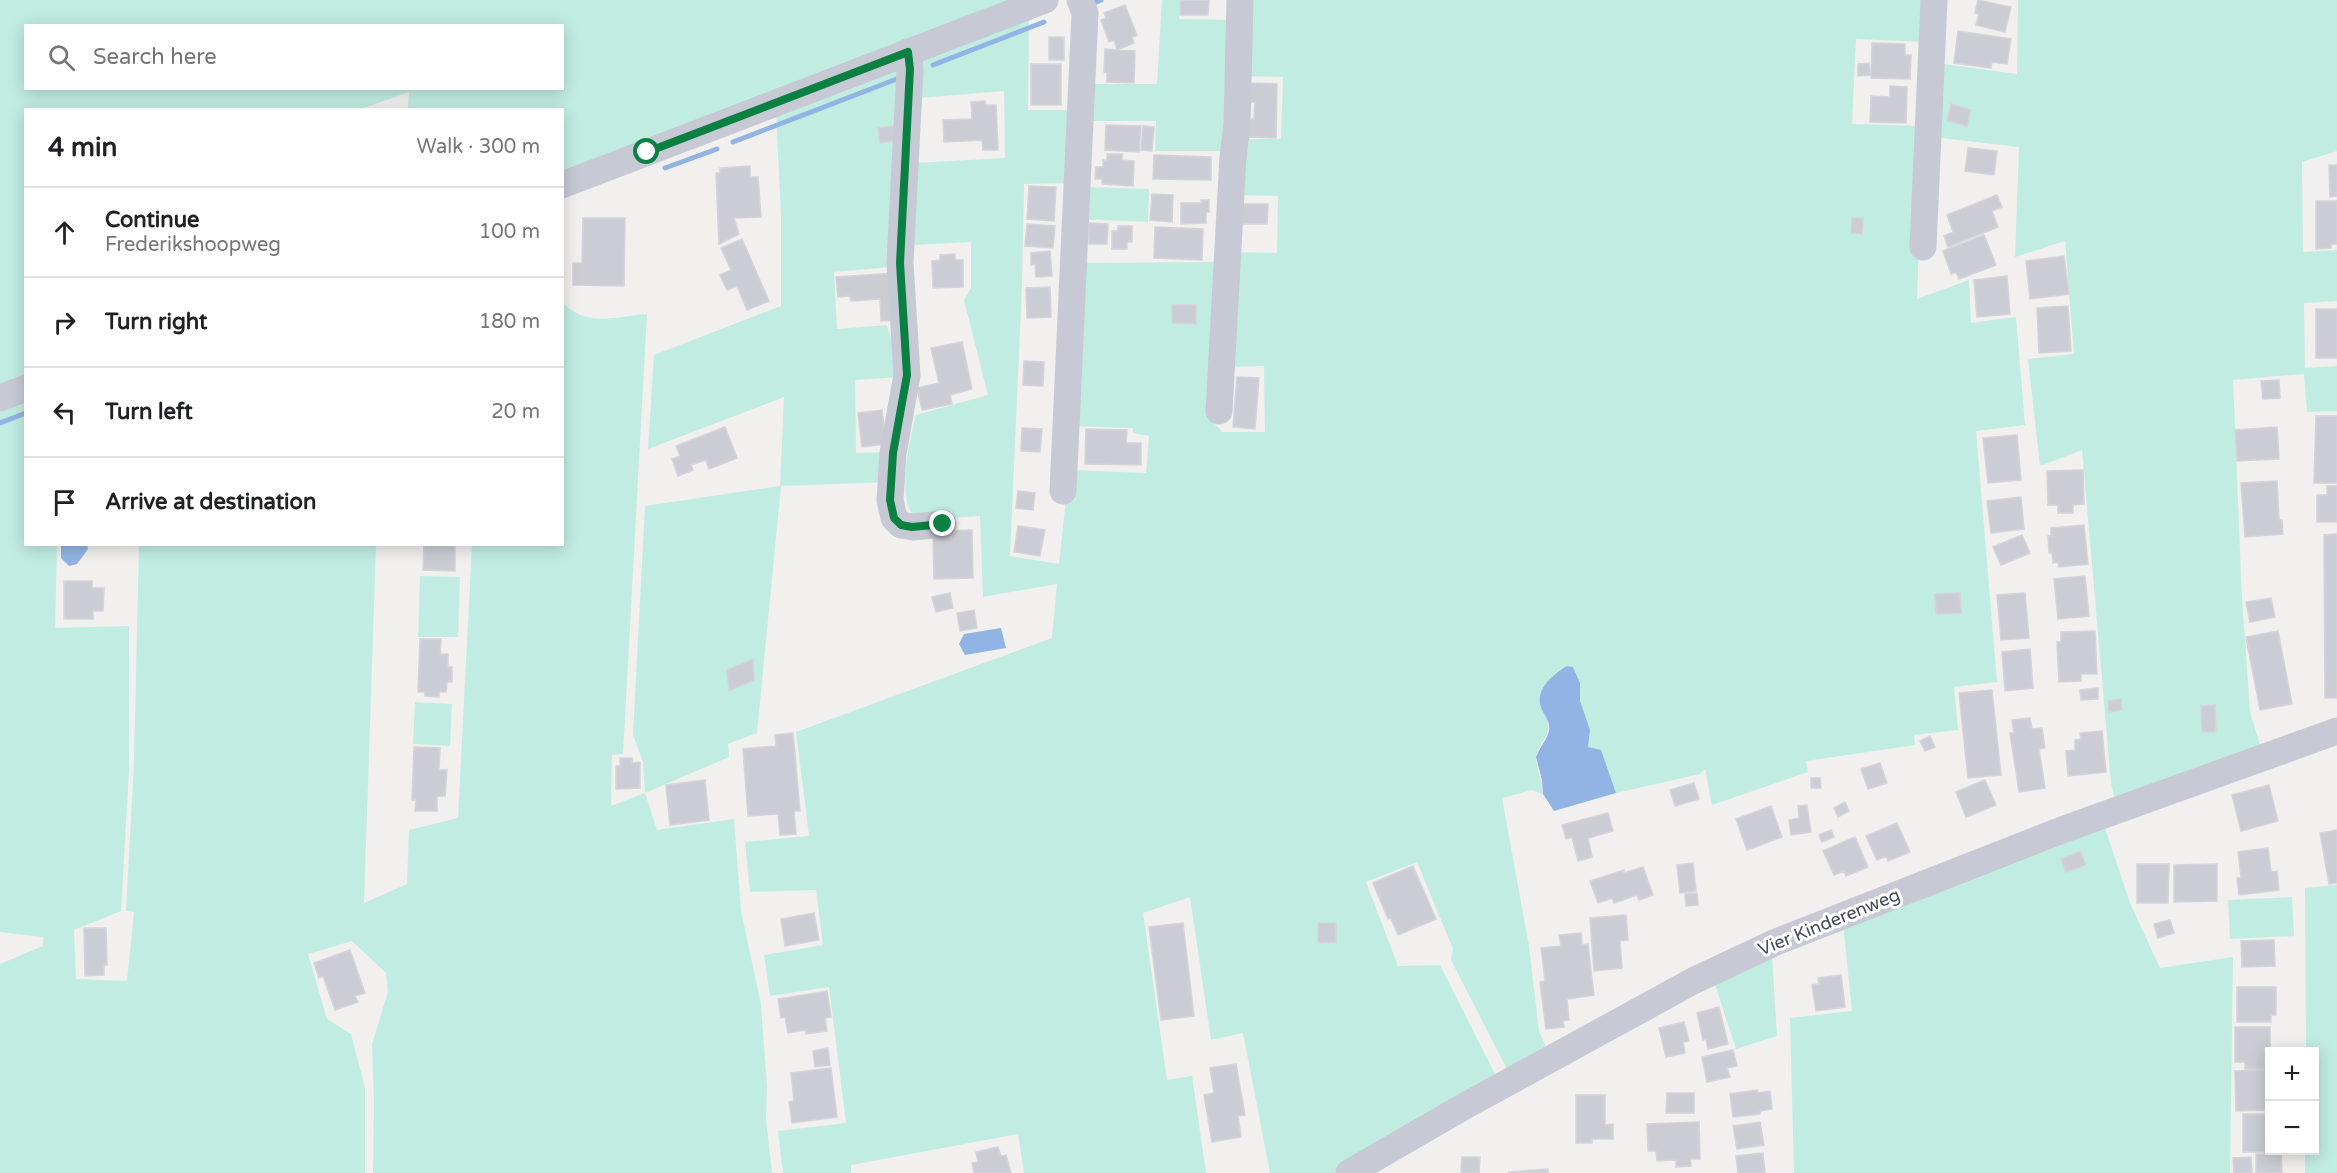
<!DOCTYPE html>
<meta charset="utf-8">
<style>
body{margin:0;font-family:"Varela Round",sans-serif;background:#f2f2f2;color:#202124}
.controls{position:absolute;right:18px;bottom:18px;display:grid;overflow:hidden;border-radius:0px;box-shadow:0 3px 15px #0003}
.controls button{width:54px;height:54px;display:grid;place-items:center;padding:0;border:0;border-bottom:2px solid #e0e0e0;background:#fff;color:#202124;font:30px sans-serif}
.stop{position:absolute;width:18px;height:18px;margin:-14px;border:4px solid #0b8043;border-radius:50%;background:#fff}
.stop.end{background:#0b8043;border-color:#fff;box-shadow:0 2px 6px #0008}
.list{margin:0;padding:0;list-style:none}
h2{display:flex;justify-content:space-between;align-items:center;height:78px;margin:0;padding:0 24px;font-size:26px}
h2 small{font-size:20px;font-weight:400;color:#757577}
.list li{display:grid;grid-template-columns:39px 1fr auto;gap:18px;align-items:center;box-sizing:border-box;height:90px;padding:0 24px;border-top:2px solid #e0e0e0}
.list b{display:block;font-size:22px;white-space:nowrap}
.list p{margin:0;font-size:20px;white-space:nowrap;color:#757577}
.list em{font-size:20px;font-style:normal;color:#757577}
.icon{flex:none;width:33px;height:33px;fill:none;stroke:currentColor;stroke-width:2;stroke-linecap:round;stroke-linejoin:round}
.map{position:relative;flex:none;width:2337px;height:1173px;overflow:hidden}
.search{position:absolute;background:#fff;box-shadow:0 3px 15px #0003;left:24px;top:24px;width:540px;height:66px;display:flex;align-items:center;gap:15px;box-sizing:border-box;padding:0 21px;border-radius:0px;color:#757577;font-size:22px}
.panel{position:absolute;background:#fff;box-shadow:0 3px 15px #0003;left:24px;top:108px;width:540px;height:438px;border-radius:0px}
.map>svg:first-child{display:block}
.green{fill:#c1ece2;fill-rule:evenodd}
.water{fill:#91b4e5}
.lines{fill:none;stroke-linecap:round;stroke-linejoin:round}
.stream{stroke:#91b4e5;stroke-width:5}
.building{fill:#cccdd4;stroke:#d4d3da;stroke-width:1.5}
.minor{stroke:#c7c9d5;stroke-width:27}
.route{stroke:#0b8043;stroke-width:8}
.labels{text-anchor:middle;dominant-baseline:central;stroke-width:6;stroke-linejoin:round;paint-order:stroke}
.street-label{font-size:18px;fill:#484b5b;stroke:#fff}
</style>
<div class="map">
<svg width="2337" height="1173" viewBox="0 0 2337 1173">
<rect width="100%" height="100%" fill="#f1f0ef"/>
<path class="green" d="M0 0H1014L563 174 562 110 408 109 409 92 361 109 26 110 25 380 0 389ZM26 26H562V88H26Z
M1162 0H1179V19L1235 20 1230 151H1155L1156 121H1090V84H1157Z
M1246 0H1929L1927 42 1856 39 1852 124 1923 126 1917 299 1969 280 1971 323 2016 317 2025 425 1976 431 1997 682 1954 687 1958 730 1914 735 1915 745 1806 761 1808 772 1712 805 1705 769 1700 774 1616 793 1601 751 1587 747C1592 721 1582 721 1580 700 1578 684 1581 683 1573 667L1567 666C1556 676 1535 689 1541 706 1544 714 1549 720 1548 728 1548 739 1536 747 1536 758 1536 767 1542 781 1543 794L1532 790 1502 798 1529 946 1539 1031 1549 1054 1510 1075 1451 960 1453 949 1417 862 1366 882 1398 966 1440 965 1499 1082 1338 1173H1270L1243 1033 1211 1040 1190 897 1143 913 1167 1080 1192 1076 1206 1173H1024L1018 1134 851 1165V1173H783L778 1131 846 1123 829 987 770 996 764 955 823 945 816 890 750 892 745 842 809 836 796 732 1052 638 1057 584 983 597 980 516 918 520C894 503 910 440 916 415L988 395 964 300 971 288V242L913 245 915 163 1005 158 1004 91 919 98 920 60 1029 14 1028 110H1075L1072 183 1024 184 1022 285 1010 556 1059 564 1069 470 1146 473 1149 436 1133 433V428L1072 426 1081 263 1220 262 1213 422 1222 432H1265L1264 366 1226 367 1232 252 1277 253 1278 196 1236 195 1240 139H1281L1283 77 1243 76Z
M2018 0H2337V151L2302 162 2303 252 2337 250V301L2304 303 2305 368 2337 366V411L2307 412 2304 374 2233 380 2242 599 2250 712 2261 748 2115 801 2111 783 2082 450 2040 466 2028 359 2074 354 2065 241 2015 257 2019 147 1932 137 1936 63 2017 74Z
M900 64 903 266 834 272 837 329 887 325 902 377 855 380 856 453 891 452V482L781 486 757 733 728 744 729 757 645 793 657 830 734 819 741 911 761 1004 767 1086 766 1119 772 1173H373L374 1102 372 1044 388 992 386 973 352 941 308 954 327 1019 351 1034 365 1088V1173H0V964L43 946V937L0 932V406L25 397 26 544 57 545 55 628 129 626V770L121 911 74 930 76 979 127 981 134 912 126 911 134 761 139 545H376L364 903 407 884 409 830 458 818 472 545 562 544 563 303C586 327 616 317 647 314L623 754 612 755 611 806 645 793 643 762 633 735 645 506 780 486 784 397 648 449 654 355 781 306V215L776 112Z
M1082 187 1149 189 1148 222 1081 219Z
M420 576 460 577 458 637H418Z
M415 702 452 704 450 746 413 744Z
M2104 825 2130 903 2160 968 2233 957 2230 1173H1794L1790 1018 1852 1011 1843 924Z
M2337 885V1173H2305V1151L2314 1150V1052L2306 1051 2305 888Z
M2292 897 2294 936 2230 939 2228 900Z
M1772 955 1777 1036 1736 1049 1714 981Z"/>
<path class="water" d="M61 545H87L88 549 77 564 69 566 61 558Z
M1001 628 1006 648 965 655 959 644 964 634Z
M1567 666 1573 667 1580 683V701L1590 730 1588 747 1601 750 1616 793 1554 811 1543 794 1542 780 1536 757C1539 749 1547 739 1549 731 1551 721 1542 713 1540 704 1537 687 1555 673 1567 666Z"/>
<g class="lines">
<path class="stream" d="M1094 3 1101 0
M933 65 1044 22
M733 142 902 77
M665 168 717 149
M0 423 26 413"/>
</g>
<path class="building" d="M1180 0H1209L1208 15H1180Z
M1978 0 2011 7 2005 32 1976 25 1979 14 1975 13Z
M1125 5 1137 35 1132 37 1134 43 1117 50 1114 40 1109 42 1101 20 1106 18 1104 13Z
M1958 31 2011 39 2007 64 1992 62 1991 68 1954 63Z
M1049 37H1064V60H1049Z
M1872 43 1905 44V55H1911L1910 79 1871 78Z
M1105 49 1135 51 1134 83 1107 82V73L1104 72Z
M1869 63 1870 75 1858 76V64Z
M1031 64H1061V105H1031Z
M1250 83 1277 84 1276 138 1246 137 1247 119H1254L1255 102H1249Z
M1890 86 1907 87 1906 123 1870 122 1871 96 1890 97Z
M985 101V105H996L998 150H983L982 140 944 142 943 120 972 119 971 102Z
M1951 104 1971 110 1967 126 1947 121Z
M896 125 898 140 880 143 878 128Z
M1106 125 1141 126 1139 152 1105 150Z
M1143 126 1154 127 1152 151 1141 150Z
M1968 148 1997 151 1994 175 1965 171Z
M1107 154H1122V160L1134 161 1133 186 1102 184V179H1095L1096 167H1103V160H1107Z
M1154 155 1211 157V180L1153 179Z
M2329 165H2337V196L2330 197Z
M750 166V177H758L761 217 734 218 739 234 719 244 716 173H720V168Z
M1029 186 1056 187 1054 221 1027 219Z
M1152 194 1173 195 1172 222 1150 220Z
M1997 195 2002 207 1992 211 1998 227 1948 247 1944 236 1953 232 1947 215Z
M1201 200H1209V212H1206V223L1181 224V203H1202Z
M2316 201H2337V244H2331V248L2316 249Z
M1242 204H1268L1267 224H1242Z
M583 218H625L624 286 573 285V263H582Z
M1852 218H1863L1862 234 1851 233Z
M1089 223 1108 224 1107 244H1089Z
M1027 224 1055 226 1053 248 1025 246Z
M1118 226H1132V242H1127V249H1112V231H1118Z
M1155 227 1203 229 1202 260 1154 258Z
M1984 235 1996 265 1959 279 1956 272 1951 274 1943 251Z
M742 239 769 301 747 310 737 286 727 290 720 275 731 270 721 248Z
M1050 251 1052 276 1036 277 1035 264 1031 265V253Z
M955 254V260H963V287L933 288 932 261 940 260V255Z
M2064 256 2069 294 2030 299 2026 261Z
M896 273 899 320 881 321 880 299 851 301 850 296 838 297 836 277Z
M2007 276 2010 314 1977 317 1974 280Z
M1050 287 1051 317 1027 318 1026 288Z
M1172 305H1196V324L1172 323Z
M2068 306 2071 351 2039 353 2037 308Z
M2316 309H2337V358H2316Z
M962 342 972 389 950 395 952 404 922 410 917 388 939 383 931 348Z
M1024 361 1044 362 1043 386 1023 385Z
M1237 377 1259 378 1255 429 1233 427Z
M2279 380 2280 398 2263 399 2261 381Z
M882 410 886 444 862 447 858 413Z
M2316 416H2337V483H2314Z
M725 427 737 458 709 469 706 460 691 465 693 470 678 476 672 459 680 456 676 446Z
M2277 427 2279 459 2237 461 2235 430Z
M1022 428 1042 429 1040 452 1021 451Z
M1086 429 1127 430 1126 443H1141V465L1085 464Z
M2017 435 2021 480 1988 483 1983 438Z
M2083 470 2084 504 2073 505V513H2058V505H2048L2047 471Z
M2277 481 2279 520H2282L2283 534 2245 537 2241 483Z
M2327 486H2337V522H2317V495H2327Z
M1018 491 1035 493 1033 510 1016 508Z
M2021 497 2024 529 1991 533 1987 501Z
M2084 525 2088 564 2059 567 2058 562 2053 563 2052 553H2049L2048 536H2051V528Z
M1018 526 1045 530 1040 556 1014 552Z
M972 530 973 578 934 579 933 538 944 531Z
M2337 534V698H2325L2324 535Z
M2022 535 2030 553 2001 565 1993 547Z
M424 544H455V571L423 570Z
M2085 576 2089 616 2058 619 2054 579Z
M64 581H92V588H104L103 611H93V619H64Z
M950 593 953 608 936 612 932 597Z
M1960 593 1961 613 1936 614 1935 594Z
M2025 593 2029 638 2001 640 1997 595Z
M2271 598 2275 617 2250 622 2246 602Z
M974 610 977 628 960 631 957 613Z
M2095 631 2097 674H2081V681L2059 682 2057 642H2061V632Z
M2278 631 2292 704 2260 710 2246 637Z
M420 639H441L440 654H448V667H452V682H447L446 692H439V697L425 696V692H418Z
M2030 649 2033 688 2005 691 2002 652Z
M753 659 754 680 729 691 727 670Z
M2098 688V699L2081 700 2080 690Z
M1992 690 2001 775 1968 778 1959 693Z
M2121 699 2122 710 2109 712 2108 701Z
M2215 705 2216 732H2202L2201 706Z
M2030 718 2032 729 2042 728 2045 748 2039 749 2045 788 2019 792 2010 733H2014L2012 720Z
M2102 731 2106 772 2068 776 2066 751 2075 750V740L2081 739 2080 733Z
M793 733 800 811H794L796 834 780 835 778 814 748 816 743 749 776 746 775 735Z
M1930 736 1935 747 1925 751 1920 741Z
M414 747 440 748 439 770H447L445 796H437V811H415L416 800H412Z
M620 758H632V763L640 762V788L616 789V766H620Z
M1880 763 1887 783 1868 789 1861 769Z
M1811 778H1820L1821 788H1811Z
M705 780 709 820 670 825 666 785Z
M1985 780 1996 805 1966 817 1956 792Z
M1694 783 1699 799 1675 806 1670 790Z
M2269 785 2278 821 2241 831 2232 795Z
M1845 802 1849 811 1838 817 1834 808Z
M1807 805 1811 832 1791 835 1789 820 1799 818 1798 806Z
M1771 806 1782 837 1747 850 1736 819Z
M1608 813 1613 831 1588 838 1592 857 1578 861 1572 837 1566 839 1562 825Z
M1897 823 1910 852 1888 861 1886 856 1877 860 1866 836Z
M1831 830 1834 837 1822 842 1819 835Z
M2337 830V883L2329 884 2320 833Z
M1855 837 1868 867 1846 876 1844 871 1834 875 1823 851Z
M2268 848 2271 872 2277 871 2279 890 2239 895 2237 878H2241L2238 852Z
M2080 851 2086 865 2066 872 2061 859Z
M1693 863 1696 891 1680 893 1677 865Z
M2137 864H2169L2168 903H2137Z
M2217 864V901L2174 902V865Z
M1413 866 1436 919 1398 935 1391 918 1388 919 1373 883Z
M1643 867 1653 895 1639 900 1637 895 1614 903 1612 898 1598 903 1590 881 1624 870V873Z
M1697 893 1698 905 1686 906 1685 894Z
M814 913 819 940 785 946 781 919Z
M1626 915 1628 940 1620 941 1622 968 1594 971 1590 918Z
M2170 920 2174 933 2158 938 2154 924Z
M1183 923 1194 1016 1161 1020 1149 927Z
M1318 923H1336V942L1318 943Z
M84 928H106L107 965H104V975L85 976Z
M1581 933 1582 945 1588 944 1594 995 1567 999 1569 1020 1563 1021 1564 1027 1546 1029 1540 982 1545 981 1541 948 1561 946 1559 935Z
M2274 940 2275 966 2242 967 2241 941Z
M350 950 365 993 355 996 358 1002 335 1010 323 976 319 978 314 963Z
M1841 975 1845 1007 1816 1011 1812 985 1819 984 1818 978Z
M2237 987H2276V1015H2271V1022H2237Z
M827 991 831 1017 825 1018 827 1031 806 1034V1030L788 1033 785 1017 781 1018 778 999Z
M1719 1007 1728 1044 1708 1049 1706 1039 1703 1040 1697 1013Z
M1684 1022 1689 1041 1683 1042 1685 1053 1666 1057 1659 1028Z
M2235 1027H2270V1057H2265L2266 1069H2245V1062H2235Z
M828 1048 830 1065 815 1067 813 1051Z
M1733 1050 1737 1066 1727 1068 1730 1077 1707 1082 1702 1057Z
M1236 1064 1245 1115 1238 1116 1241 1137 1212 1142 1204 1095 1214 1093 1210 1068Z
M831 1068 837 1117 792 1123 789 1102 794 1101 791 1073Z
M2270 1070V1110L2236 1111 2235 1071Z
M1757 1090 1758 1093 1770 1091 1772 1109 1760 1111V1114L1733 1117 1730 1094Z
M1667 1093H1694V1113H1666Z
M1576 1095H1605V1125L1613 1124V1139H1592V1143H1576Z
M2243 1114H2270V1150L2276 1152H2243Z
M1699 1122 1700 1159H1690L1691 1166 1676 1167V1160L1657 1161 1656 1151H1648L1647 1124Z
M1760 1122 1764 1145 1737 1149 1733 1126Z
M998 1147 1001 1156 1006 1155 1011 1173H974L972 1163 978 1162 976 1152Z
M1763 1153 1765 1173H1738L1736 1156Z
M2256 1154H2281L2282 1173H2256Z
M1462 1157H1480L1479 1173H1461Z
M2251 1157 2252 1173H2234L2233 1158Z
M1548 1169V1173H1509V1172Z"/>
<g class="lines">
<path class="minor" d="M908 52 910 69 900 263 907 375 893 453 890 500 894 518 901 525 913 527 943 524
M562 185 1045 0
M1923 247 1934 0
M0 398 26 388
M1219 411 1233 157 1237 125 1240 0
M1063 491 1085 13 1080 0
M1349 1173 1463 1107 1693 981 1776 942 2062 830 2337 731"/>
</g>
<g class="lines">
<path class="route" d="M647 152 908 52 910 69 900 263 907 375 893 453 890 500 894 518 901 525 912 527 943 524"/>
</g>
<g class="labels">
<g class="street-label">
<text transform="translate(1829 922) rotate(-22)">Vier Kinderenweg</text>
</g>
</g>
</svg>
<div class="controls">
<button>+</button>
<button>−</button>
</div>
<div class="stop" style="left:647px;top:152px"></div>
<div class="stop end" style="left:943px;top:524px"></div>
<div class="search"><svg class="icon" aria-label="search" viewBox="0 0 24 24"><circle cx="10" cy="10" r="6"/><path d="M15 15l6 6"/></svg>Search here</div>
<section class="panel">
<h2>4 min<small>Walk · 300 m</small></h2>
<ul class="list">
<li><svg class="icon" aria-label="ahead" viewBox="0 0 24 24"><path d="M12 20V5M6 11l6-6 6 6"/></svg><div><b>Continue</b><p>Frederikshoopweg</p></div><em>100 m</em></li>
<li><svg class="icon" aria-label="right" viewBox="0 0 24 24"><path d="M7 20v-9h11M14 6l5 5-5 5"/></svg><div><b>Turn right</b></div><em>180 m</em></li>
<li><svg class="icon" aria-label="left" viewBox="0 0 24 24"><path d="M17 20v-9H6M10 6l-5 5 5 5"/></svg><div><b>Turn left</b></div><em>20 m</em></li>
<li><svg class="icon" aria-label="arrive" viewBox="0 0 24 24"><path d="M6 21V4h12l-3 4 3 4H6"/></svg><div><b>Arrive at destination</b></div></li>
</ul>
</section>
</div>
